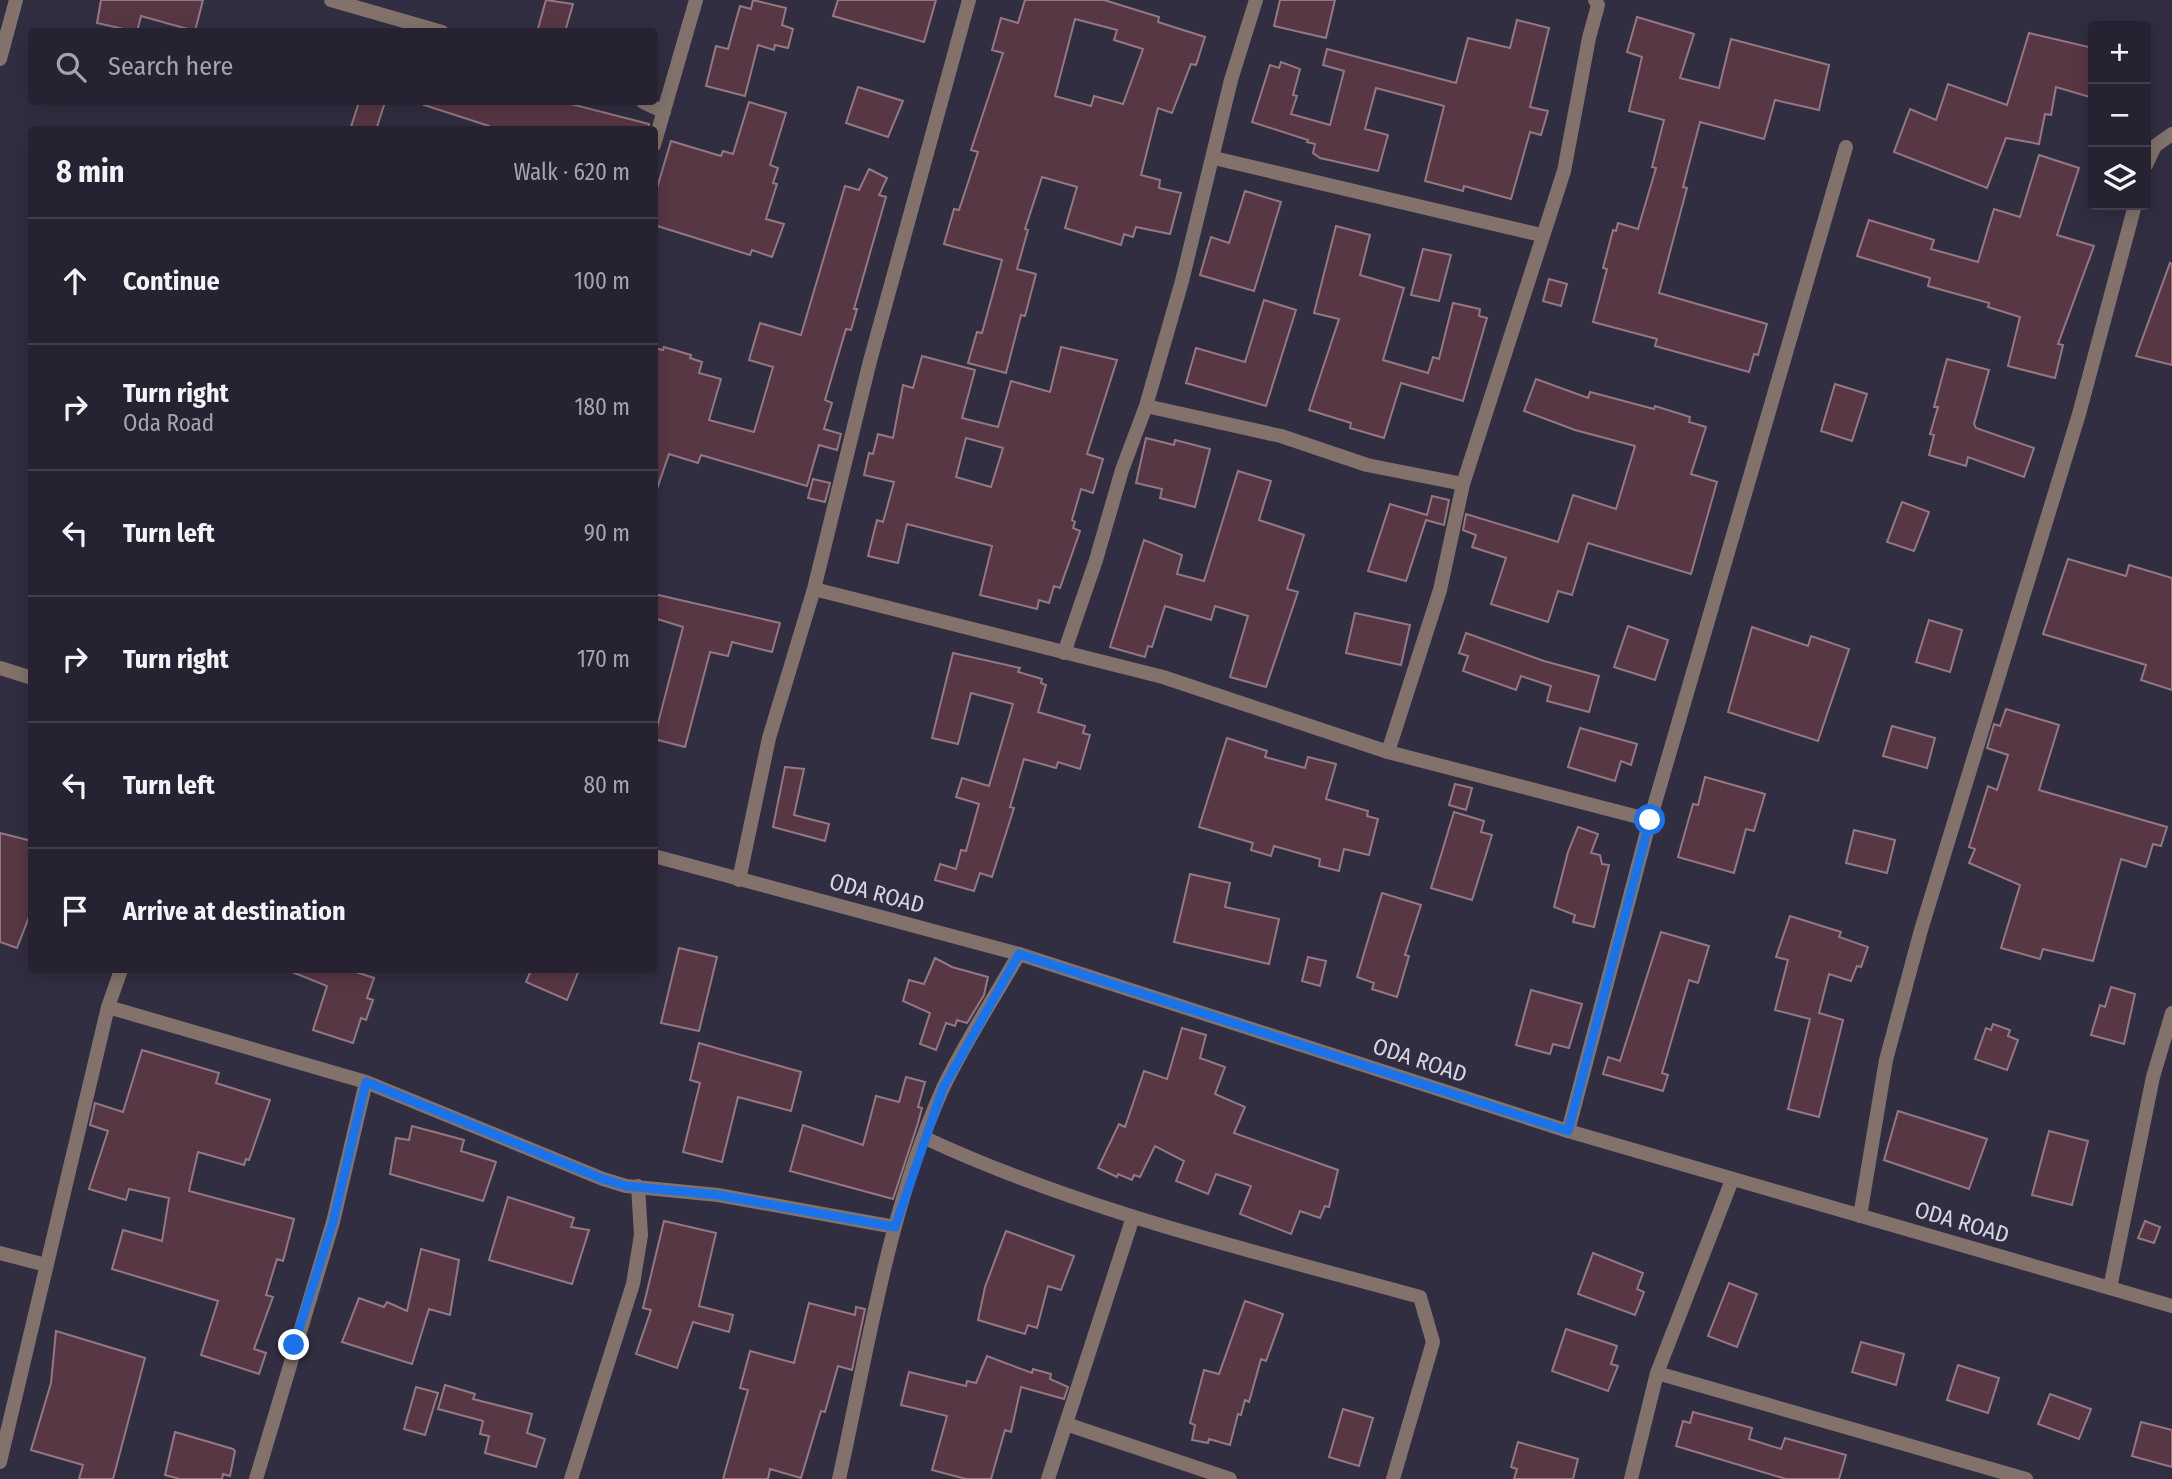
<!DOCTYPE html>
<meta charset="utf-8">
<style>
body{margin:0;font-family:"Fira Sans Condensed",sans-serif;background:#2e2a3a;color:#f1f3f6}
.controls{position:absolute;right:21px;top:21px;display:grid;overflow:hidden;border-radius:7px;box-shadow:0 4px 18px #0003}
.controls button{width:63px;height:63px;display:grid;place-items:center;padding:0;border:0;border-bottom:2px solid #423f4d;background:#262232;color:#f1f3f6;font:35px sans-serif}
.stop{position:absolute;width:21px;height:21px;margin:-16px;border:5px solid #1a73e8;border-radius:50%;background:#fff}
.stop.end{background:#1a73e8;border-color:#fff;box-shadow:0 2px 7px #0008}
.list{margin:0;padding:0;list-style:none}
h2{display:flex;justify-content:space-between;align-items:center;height:91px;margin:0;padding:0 28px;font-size:30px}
h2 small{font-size:23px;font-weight:400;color:#a4a4ac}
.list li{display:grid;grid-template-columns:46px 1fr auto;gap:21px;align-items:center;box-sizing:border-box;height:126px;padding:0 28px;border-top:2px solid #423f4d}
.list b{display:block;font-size:26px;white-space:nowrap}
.list p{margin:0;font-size:23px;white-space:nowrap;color:#a4a4ac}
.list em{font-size:23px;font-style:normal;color:#a4a4ac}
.icon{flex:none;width:38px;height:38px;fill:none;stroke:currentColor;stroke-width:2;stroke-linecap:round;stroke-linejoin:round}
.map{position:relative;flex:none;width:2172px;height:1479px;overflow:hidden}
.search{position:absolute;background:#262232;box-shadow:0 4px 18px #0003;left:28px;top:28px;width:630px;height:77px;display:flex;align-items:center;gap:18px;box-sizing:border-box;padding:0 24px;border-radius:7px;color:#a4a4ac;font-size:26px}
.panel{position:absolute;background:#262232;box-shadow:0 4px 18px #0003;left:28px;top:126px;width:630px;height:847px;border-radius:7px}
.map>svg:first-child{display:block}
.building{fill:#583744;stroke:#937881;stroke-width:2;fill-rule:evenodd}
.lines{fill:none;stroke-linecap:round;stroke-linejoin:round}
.minor{stroke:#83726c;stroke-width:14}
.tertiary{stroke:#83726c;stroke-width:14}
.route{stroke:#1a73e8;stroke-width:9}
.labels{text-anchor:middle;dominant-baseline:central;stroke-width:7;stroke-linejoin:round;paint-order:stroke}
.street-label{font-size:23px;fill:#d7d5e2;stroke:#322e42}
</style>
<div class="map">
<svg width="2172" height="1479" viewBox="0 0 2172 1479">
<rect width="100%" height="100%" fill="#322e42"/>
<path class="building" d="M101 0H203L195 31 141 16 137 32 97 23Z
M546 0 573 4 565 32H537Z
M753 0 786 8 782 25 793 29 788 48 775 45 774 50 758 45 745 96 706 86 716 46 728 49 740 6 751 9Z
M838 0H936L924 42 833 16Z
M1025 0H1104L1159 17 1158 22 1205 37 1196 65 1191 64 1172 113 1158 108 1141 175 1160 180 1159 188 1181 193 1170 234 1136 227 1133 237 1124 234 1121 245 1065 228 1077 187 1042 177 1025 229 1028 230 1017 269 1036 274 1025 316 1021 315 1006 373 968 363 977 332 982 333 1002 260 944 244 954 209 959 210 978 152 971 150 1003 53 992 50 1001 18 1018 23ZM1075 19 1117 30 1114 40 1143 49 1123 104 1094 96 1091 106 1055 96Z
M1280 0H1335L1326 38 1274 26Z
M1637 17 1694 34 1680 78 1719 88 1731 39 1829 65 1819 110 1775 100 1764 139 1700 122 1683 187 1687 188 1659 293 1767 324 1758 355 1754 354 1749 372 1655 346 1657 339 1593 322 1607 269 1603 268 1613 230 1616 231 1618 223 1638 229 1656 168 1652 167 1664 120 1629 111 1642 57 1627 52Z
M1517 20 1549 28 1530 107 1548 111 1541 135 1530 132 1511 199 1464 186 1463 191 1425 181 1444 106 1376 88 1365 129 1388 135 1378 171 1320 158 1313 153 1315 144 1307 142 1308 140 1252 122 1270 65 1279 68 1281 62 1300 69 1293 95 1297 96 1291 114 1330 125 1344 71 1323 65 1327 49 1456 83 1468 38 1510 48Z
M2029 33 2093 48V98L2056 87 2051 115 2045 114 2039 144 2006 138 1987 188 1894 152 1910 109 1936 120 1948 84 2007 105Z
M858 87 903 101 888 137 846 123Z
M359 102H385L376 130H350Z
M424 102H563L649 124 648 130H488L489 126 424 105Z
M749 102 786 113 770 165 778 168 773 183 777 184 766 219 784 224 772 257 752 250 750 255 654 225V198L671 141 721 156 723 151 733 154Z
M2039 155 2079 168 2057 235 2094 246 2058 344 2063 345 2055 378 2008 366 2020 317 1988 307 1989 303 1928 286 1930 278 1857 256 1869 220 1934 240 1931 249 1978 262 1994 209 2020 217Z
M869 169 887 178 879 195 886 197 854 309H857L851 330 846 329 825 400 832 403 824 429 841 434 837 450 819 445 807 486 701 455 698 463 669 454 657 489H654V348L663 350 664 347 691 355 690 358 702 362 699 373 721 379 709 420 754 432 773 367 749 360 760 323 801 335 845 186 859 190Z
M1245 191 1281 202 1254 291 1200 275 1211 237 1229 243Z
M1336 226 1370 235 1360 275 1404 288 1383 360 1428 373 1433 357 1439 359 1453 303 1480 309 1479 316 1487 318 1463 401 1401 383 1384 438 1350 428 1351 423 1309 410 1339 319 1314 313Z
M1423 249 1451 255 1439 301 1411 295Z
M2170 263 2172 264V365L2136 356Z
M1549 279 1567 284 1561 306 1543 301Z
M1264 300 1296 310 1266 406 1186 383 1196 348 1245 362Z
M1061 347 1117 360 1087 454 1103 459 1093 493 1081 489 1072 520 1075 522 1073 528 1080 531 1060 588 1054 586 1049 603 1039 600 1037 609 980 595 992 546 907 524 898 563 868 556 877 520 883 522 894 482 864 475 869 453 873 454 878 434 893 438 903 385 913 388 922 356 975 370 962 418 998 427 1011 381 1050 392ZM966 438 1003 448 991 487 956 477Z
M1947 359 1989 370 1974 424 1976 428 2034 448 2024 477 1968 457 1966 466 1929 455 1934 435 1930 434 1938 407H1934Z
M1536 379 1588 398 1590 392 1654 409 1655 406 1690 417 1689 422 1706 427 1691 474 1717 482 1691 574 1588 543 1572 595 1558 591 1548 622 1491 604 1506 558 1472 547 1476 535 1463 530 1466 514 1558 542 1573 495 1616 509 1635 446 1575 430 1524 411Z
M1835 384 1867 394 1852 441 1821 431Z
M1146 438 1174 445 1175 440 1210 449 1195 507 1160 498 1162 489 1136 483Z
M1238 471 1271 481 1259 520 1304 535 1287 589 1298 592 1266 687 1230 677 1248 616 1215 606 1211 620 1165 606 1152 647 1148 646 1145 657 1110 647 1144 540 1182 555 1177 574 1204 581Z
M813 479 830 483 825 502 808 498Z
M1432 496 1449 500 1444 525 1426 520 1406 581 1368 571 1390 504 1427 515Z
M1902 502 1929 512 1914 551 1887 542Z
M2068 559 2126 576 2129 565 2172 578V690L2141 680 2146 665 2043 634Z
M654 594 780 623 772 652 732 642 728 656 710 652 685 747 654 739 683 627 654 618Z
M1355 613 1410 625 1401 665 1346 653Z
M1929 620 1962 630 1950 672 1916 662Z
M1628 626 1668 640 1655 680 1614 667Z
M1752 627 1808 646 1811 636 1849 649 1818 741 1728 712Z
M1466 633 1544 661 1599 676 1589 712 1547 701 1551 686 1521 676 1516 690 1463 671 1468 656 1459 653Z
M953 653 1020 668 1018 672 1042 679 1041 683 1046 685 1038 712 1085 726 1083 733 1090 735 1080 769 1058 762 1056 768 1024 759 1010 807 1014 808 992 877 980 873 974 891 935 880 940 864 956 869 961 850 966 851 979 804 956 797 962 778 989 786 1013 704 971 693 958 744 932 738Z
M2006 709 2059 725 2039 790 2167 827 2161 846 2153 844 2146 867 2121 859 2093 961 2043 949 2040 959 2001 948 2020 885 1969 863 1975 849 1969 847 1988 786 1997 790 2008 755 1987 748 1994 724 2000 726Z
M1892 726 1935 738 1927 768 1883 756Z
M1580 728 1637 744 1631 765 1621 761 1615 781 1568 767Z
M1227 738 1267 751 1265 757 1305 768 1308 757 1336 764 1326 799 1368 811 1367 816 1378 819 1369 855 1344 849 1339 871 1319 866 1320 859 1274 846 1271 856 1251 850 1253 843 1199 827Z
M785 767 804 769 794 815 829 824 825 841 773 827Z
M1705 777 1765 794 1754 831 1746 829 1734 873 1678 857 1693 804 1698 805Z
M1455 784 1472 788 1466 810 1449 805Z
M1454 812 1484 821 1481 832 1492 835 1472 900 1431 888Z
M1578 827 1598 834 1591 853 1600 855 1602 864 1609 865 1594 927 1573 922 1575 915 1554 907 1568 852Z
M1854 830 1895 840 1887 873 1846 863Z
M0 833 32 841V909L17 948 0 942Z
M1190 874 1230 883 1225 907 1279 919 1269 964 1174 942Z
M1382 893 1421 905 1405 955 1409 956 1397 997 1372 989 1374 983 1357 977Z
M1790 916 1841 932 1839 937 1868 947 1861 967 1857 966 1851 981 1829 974 1819 1013 1843 1020 1819 1117 1788 1109 1810 1019 1775 1010 1788 960 1776 957Z
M1661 932 1709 946 1698 983 1689 980 1662 1073 1668 1075 1663 1091 1603 1074 1608 1057 1620 1061Z
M679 948 717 957 699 1031 661 1023Z
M1308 957 1326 961 1320 986 1302 981Z
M935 958 952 967 988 977 984 995 967 1023 957 1020 955 1026 946 1023 936 1050 920 1044 930 1013 903 1001 909 980 924 984Z
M287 970H350L374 978 367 998 373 1000 366 1020 361 1018 353 1043 313 1030 327 986Z
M531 970H579L567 1000 526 982Z
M2111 987 2135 994 2124 1044 2091 1035 2100 1005 2105 1007Z
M1531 990 1582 1004 1569 1048 1553 1044 1550 1054 1516 1045Z
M1993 1024 2010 1030 2008 1036 2018 1040 2007 1070 1975 1059 1986 1028 1991 1030Z
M1182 1028 1206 1035 1200 1058 1225 1067 1215 1094 1245 1107 1234 1133 1338 1170 1329 1207 1325 1206 1320 1218 1300 1211 1291 1234 1240 1214 1251 1186 1216 1174 1208 1194 1176 1181 1184 1161 1155 1146 1140 1177 1134 1175 1132 1180 1118 1174 1117 1177 1098 1168 1119 1124 1125 1127 1144 1071 1167 1079Z
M699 1043 801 1072 791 1111 738 1097 722 1162 683 1152 700 1083 690 1080Z
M142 1050 219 1073 216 1083 270 1100 249 1160 246 1159 244 1165 198 1152 189 1191 294 1219 283 1261 277 1259 266 1295 273 1297 254 1349 266 1353 259 1374 201 1355 218 1301 112 1269 123 1230 162 1241 169 1198 129 1189 126 1200 89 1189 108 1131 90 1125 95 1103 123 1112Z
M906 1077 925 1082 918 1107 922 1108 918 1123 893 1199 790 1171 803 1125 863 1145 876 1096 899 1102Z
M1898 1111 1987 1139 1969 1189 1884 1160Z
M412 1126 464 1140 461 1151 496 1162 483 1201 390 1174 396 1138 409 1140Z
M2049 1131 2088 1141 2072 1205 2032 1195Z
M508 1197 574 1218 571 1227 589 1230 572 1284 489 1260Z
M664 1221 716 1233 699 1306 733 1315 729 1332 693 1322 677 1368 636 1354 651 1310 643 1308Z
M2145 1221 2160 1227 2154 1243 2138 1238Z
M1006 1231 1074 1256 1061 1290 1048 1286 1037 1328 1028 1325 1025 1334 978 1320 985 1287Z
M421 1249 459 1260 450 1315 429 1309 412 1364 342 1342 359 1298 384 1307 387 1302 407 1311Z
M1593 1253 1643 1273 1637 1289 1644 1292 1635 1315 1578 1294Z
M1729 1283 1757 1294 1737 1347 1708 1336Z
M1245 1301 1283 1314 1266 1361 1261 1359 1249 1402 1245 1400 1241 1415 1238 1414 1230 1445 1209 1439 1208 1443 1192 1440 1195 1425 1190 1423 1204 1370 1219 1374Z
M809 1303 855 1315 856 1307 865 1309 852 1370 838 1366 825 1412 821 1411 801 1478 770 1469 768 1479H723L748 1390 740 1388 750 1351 794 1363Z
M1566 1329 1617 1346 1611 1364 1618 1366 1608 1391 1552 1371Z
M56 1331 145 1358 113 1479H79L83 1465 31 1450 51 1383Z
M1861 1342 1904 1354 1896 1385 1852 1372Z
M987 1356 1032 1373 1033 1369 1051 1374 1050 1379 1068 1387 1064 1399 1021 1387 1011 1432 1005 1430 991 1479H966L932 1470 947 1416 901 1405 909 1372 966 1386 967 1381 976 1383Z
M1958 1365 1999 1378 1988 1413 1947 1400Z
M445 1385 475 1394 473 1399 532 1414 527 1433 545 1439 536 1467 485 1453 489 1436 480 1434 483 1421 438 1409Z
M416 1387 438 1393 425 1435 404 1429Z
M2050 1394 2091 1409 2079 1439 2038 1424Z
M1343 1409 1373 1418 1359 1466 1329 1457Z
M1693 1412 1752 1428 1749 1439 1781 1449 1785 1438 1846 1455 1839 1479H1786L1676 1446 1683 1421 1690 1423Z
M2141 1422 2172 1430V1467L2132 1456Z
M175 1432 233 1449 235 1451 230 1476 223 1474 222 1479H180L165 1475Z
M1518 1442 1578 1459 1573 1479H1514L1517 1469 1511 1467Z"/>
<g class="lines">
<path class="minor" d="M331 0 442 32
M0 59 16 0
M643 102 664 112
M654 145 696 0
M1214 158 1541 235
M2146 165 2155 146 2172 134
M1146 406 1281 436 1367 465 1463 484
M814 589 1163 677 1388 752 1650 820
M1064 653 1096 560 1122 470 1146 406 1182 281 1231 80 1256 0
M1388 752 1440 590 1463 484 1564 171 1589 38 1598 5 1595 0
M739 880 769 738 814 589 870 361 969 0
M108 1007 366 1082 603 1179 626 1186 718 1195 895 1227
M1568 1131 1650 820 1846 147
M925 1138C1082 1211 1253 1251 1420 1297L1433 1342 1393 1479
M1860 1216 1886 1060 1921 930 2079 414 2135 205
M0 1253 46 1265
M2110 1288 2153 1077 2172 1013
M1657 1373 2026 1479
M1066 1424 1230 1479
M0 1462 108 1007 121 970
M256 1479 333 1222 366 1082
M571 1479 633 1284 641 1235 638 1186
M839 1479C868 1349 888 1211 943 1088 965 1042 994 998 1019 954
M1048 1479 1133 1217
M1631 1479 1657 1373 1732 1180"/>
<path class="tertiary" d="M0 668 32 678
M654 856 1019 954 1568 1131 2172 1306"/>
</g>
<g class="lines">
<path class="route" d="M294 1345 333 1222 366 1082 603 1179 626 1186 718 1195 895 1227 943 1088 1019 954 1568 1131 1650 820"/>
</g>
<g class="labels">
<g class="street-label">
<text transform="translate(877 893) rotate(15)">ODA ROAD</text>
<text transform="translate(1420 1060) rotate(18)">ODA ROAD</text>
<text transform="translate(1962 1222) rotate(16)">ODA ROAD</text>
</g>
</g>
</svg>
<div class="controls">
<button>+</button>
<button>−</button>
<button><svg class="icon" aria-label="layers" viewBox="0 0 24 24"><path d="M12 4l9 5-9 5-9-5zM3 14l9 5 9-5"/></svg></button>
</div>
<div class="stop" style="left:1650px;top:820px"></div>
<div class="stop end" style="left:294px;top:1345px"></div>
<div class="search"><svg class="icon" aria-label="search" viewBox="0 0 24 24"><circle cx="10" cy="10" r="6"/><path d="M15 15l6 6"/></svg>Search here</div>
<section class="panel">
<h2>8 min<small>Walk · 620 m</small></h2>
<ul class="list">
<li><svg class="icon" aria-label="ahead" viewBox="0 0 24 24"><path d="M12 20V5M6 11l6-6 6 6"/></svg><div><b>Continue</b></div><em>100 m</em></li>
<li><svg class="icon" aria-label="right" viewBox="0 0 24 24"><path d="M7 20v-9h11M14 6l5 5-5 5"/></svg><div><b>Turn right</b><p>Oda Road</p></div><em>180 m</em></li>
<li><svg class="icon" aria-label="left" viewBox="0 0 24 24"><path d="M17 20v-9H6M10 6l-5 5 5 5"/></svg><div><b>Turn left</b></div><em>90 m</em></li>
<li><svg class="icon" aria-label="right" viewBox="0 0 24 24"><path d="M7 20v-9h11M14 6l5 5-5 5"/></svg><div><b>Turn right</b></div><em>170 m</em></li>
<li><svg class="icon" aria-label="left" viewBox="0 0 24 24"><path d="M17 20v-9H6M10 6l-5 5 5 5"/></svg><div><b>Turn left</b></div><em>80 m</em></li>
<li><svg class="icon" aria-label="arrive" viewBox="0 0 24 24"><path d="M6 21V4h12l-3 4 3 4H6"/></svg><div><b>Arrive at destination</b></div></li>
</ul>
</section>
</div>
